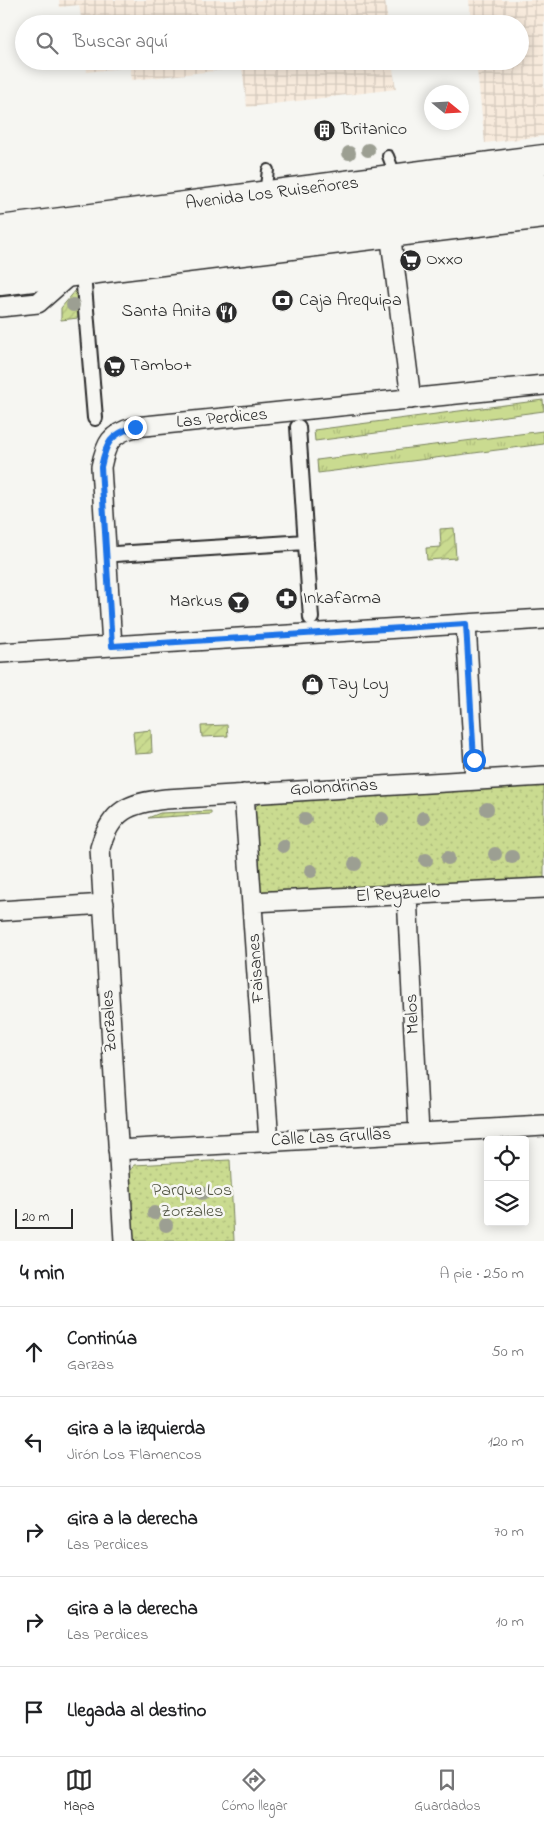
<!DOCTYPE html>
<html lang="es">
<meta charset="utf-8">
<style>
body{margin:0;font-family:"Indie Flower",sans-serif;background:#f6f6f6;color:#202124}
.controls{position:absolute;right:15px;bottom:15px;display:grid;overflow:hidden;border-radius:5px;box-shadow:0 2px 12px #0003}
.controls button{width:45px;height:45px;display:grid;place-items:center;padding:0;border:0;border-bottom:1px solid #e0e0e0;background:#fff;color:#202124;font:25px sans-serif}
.compass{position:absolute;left:424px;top:85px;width:45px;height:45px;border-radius:50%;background:#fff;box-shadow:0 2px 12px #0003;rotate:108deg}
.scale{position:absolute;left:15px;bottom:12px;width:58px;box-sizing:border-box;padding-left:5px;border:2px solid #2b2b2b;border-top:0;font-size:14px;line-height:18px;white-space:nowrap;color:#2b2b2b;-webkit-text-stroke:4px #f6f6f2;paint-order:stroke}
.stop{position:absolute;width:15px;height:15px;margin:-11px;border:4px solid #1a73e8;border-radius:50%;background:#fff}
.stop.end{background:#1a73e8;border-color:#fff;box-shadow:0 1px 5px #0008}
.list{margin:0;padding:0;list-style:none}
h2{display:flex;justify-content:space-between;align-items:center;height:65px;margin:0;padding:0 20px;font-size:21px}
h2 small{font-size:16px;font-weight:400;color:#757577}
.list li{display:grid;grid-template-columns:32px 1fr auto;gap:15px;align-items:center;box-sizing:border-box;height:90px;padding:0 20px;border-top:1px solid #e0e0e0}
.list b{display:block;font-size:19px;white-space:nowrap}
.list p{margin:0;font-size:16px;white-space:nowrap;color:#757577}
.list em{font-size:16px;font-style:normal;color:#757577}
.icon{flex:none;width:28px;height:28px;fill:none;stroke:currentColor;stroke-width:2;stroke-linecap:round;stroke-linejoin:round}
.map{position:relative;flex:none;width:544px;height:1241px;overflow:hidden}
.search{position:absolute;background:#fff;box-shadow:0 2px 12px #0003;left:15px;right:15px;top:15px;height:55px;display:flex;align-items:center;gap:12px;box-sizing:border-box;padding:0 18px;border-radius:28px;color:#757577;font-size:19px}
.sheet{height:515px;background:#fff}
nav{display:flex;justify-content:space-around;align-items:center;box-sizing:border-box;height:70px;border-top:1px solid #e0e0e0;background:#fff;font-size:14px;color:#757577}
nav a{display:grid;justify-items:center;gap:2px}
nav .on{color:#2b2b2b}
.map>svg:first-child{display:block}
.industrial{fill:url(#industrial-grid)}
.grass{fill:url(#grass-tufts);stroke:#7a835e}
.park{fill:url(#park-dots);stroke:#7a835e}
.garden{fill:url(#garden-furrows);stroke:#7a835e}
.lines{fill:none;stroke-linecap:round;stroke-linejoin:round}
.service-casing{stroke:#2b2b2b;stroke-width:14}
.pedestrian-casing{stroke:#2b2b2b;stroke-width:18}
.minor-casing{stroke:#2b2b2b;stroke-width:22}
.secondary-casing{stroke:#2b2b2b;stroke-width:31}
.service{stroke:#f6f6f2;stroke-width:10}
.pedestrian{stroke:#f6f6f2;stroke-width:14}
.minor{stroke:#f6f6f2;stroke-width:19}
.secondary{stroke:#f6f6f2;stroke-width:28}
.tree{fill:#9c9f92}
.route{stroke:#1a73e8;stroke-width:6}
.labels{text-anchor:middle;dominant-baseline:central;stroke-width:5;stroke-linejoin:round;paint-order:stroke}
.poi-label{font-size:18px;fill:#2b2b2b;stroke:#f6f6f2;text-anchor:start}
.street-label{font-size:18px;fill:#2b2b2b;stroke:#f6f6f2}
.park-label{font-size:18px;fill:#535744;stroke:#f6f6f2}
</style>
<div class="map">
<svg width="544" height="1241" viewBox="0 0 544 1241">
<defs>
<pattern id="industrial-grid" width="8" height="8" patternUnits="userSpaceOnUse" patternTransform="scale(1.25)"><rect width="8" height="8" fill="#f7eadc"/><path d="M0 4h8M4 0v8" fill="none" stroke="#d4c9bd"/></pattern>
<pattern id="grass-tufts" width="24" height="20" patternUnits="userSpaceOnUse" patternTransform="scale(1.25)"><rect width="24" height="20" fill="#cadb90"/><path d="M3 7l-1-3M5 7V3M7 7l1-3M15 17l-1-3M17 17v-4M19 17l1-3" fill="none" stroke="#aebc7c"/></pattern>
<pattern id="park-dots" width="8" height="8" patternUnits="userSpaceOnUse" patternTransform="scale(1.25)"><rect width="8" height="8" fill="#cadb90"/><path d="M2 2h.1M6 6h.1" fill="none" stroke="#aebc7c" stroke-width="1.8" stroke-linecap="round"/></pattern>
<pattern id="garden-furrows" width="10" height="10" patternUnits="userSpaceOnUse" patternTransform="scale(1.25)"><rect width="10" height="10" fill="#cadb90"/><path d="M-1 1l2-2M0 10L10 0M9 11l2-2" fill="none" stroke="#aebc7c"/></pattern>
</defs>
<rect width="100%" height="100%" fill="#f6f6f2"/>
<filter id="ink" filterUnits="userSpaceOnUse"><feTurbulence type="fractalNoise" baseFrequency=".02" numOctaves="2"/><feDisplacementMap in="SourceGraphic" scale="10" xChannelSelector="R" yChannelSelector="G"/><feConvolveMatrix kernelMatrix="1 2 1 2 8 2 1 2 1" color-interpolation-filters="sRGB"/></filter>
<g filter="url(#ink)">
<path class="industrial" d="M59 0H385L388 24H82L79 5 60 7Z
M469 0H544V136L485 143 476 61H520V24H471Z
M86 61H392L396 89 247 107 242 68 132 80 130 67 87 72Z"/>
<path class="grass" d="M543 400 544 411 315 441 314 430Z
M543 431 544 444 318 473 317 460Z"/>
<path class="park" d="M544 783V882L266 895 257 886 252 810 262 800Z
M230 1160 234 1241H132L128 1175 134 1165Z"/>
<path class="garden" d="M76 290 78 318 61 320V308Z
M454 528 456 558 427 560 426 548 441 547 440 529Z
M227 725 228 736 202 737 201 726Z
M151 730 152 753 135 754 133 732Z
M211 811V814L148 818 160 813Z"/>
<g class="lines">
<defs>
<path id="service" d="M388 156 396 177
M265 194 268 170"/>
<path id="pedestrian" d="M84 286 95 418
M298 427 311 618
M115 554 306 542"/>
<path id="minor" d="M390 232 411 399
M0 307 38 303 73 272
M466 624 475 780
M112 646 101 467C106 443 110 434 135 427L544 385
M0 653 544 619
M244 794 269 1142
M407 895 419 1133
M252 902 544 888
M0 911 104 904
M118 1150 544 1126
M124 1241 100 848C111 810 129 803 166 799L544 776"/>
<path id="secondary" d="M0 230 544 159
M0 255 544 187
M0 281 544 214"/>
</defs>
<use href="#service" class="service-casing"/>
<use href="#pedestrian" class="pedestrian-casing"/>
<use href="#minor" class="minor-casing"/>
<use href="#secondary" class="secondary-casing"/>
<use href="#service" class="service"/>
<use href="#pedestrian" class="pedestrian"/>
<use href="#minor" class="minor"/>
<use href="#secondary" class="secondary"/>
</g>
<g class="tree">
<circle cx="368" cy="150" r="7"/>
<circle cx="349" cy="153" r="7"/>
<circle cx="73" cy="305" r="7"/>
<circle cx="487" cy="809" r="7"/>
<circle cx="423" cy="818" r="7"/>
<circle cx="305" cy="819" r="7"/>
<circle cx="382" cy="819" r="7"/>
<circle cx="283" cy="846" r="7"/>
<circle cx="495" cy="854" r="7"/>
<circle cx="512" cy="857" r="7"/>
<circle cx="448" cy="858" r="7"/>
<circle cx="426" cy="860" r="7"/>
<circle cx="355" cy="864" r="7"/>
<circle cx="311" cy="871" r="7"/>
<circle cx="202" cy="1193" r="7"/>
<circle cx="154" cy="1213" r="7"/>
<circle cx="166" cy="1225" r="7"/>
</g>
</g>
<g class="lines" filter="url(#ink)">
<path class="route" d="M135 427C110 434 106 443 101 467L112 646 466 624 474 760"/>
</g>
<defs>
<symbol id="building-disc" viewBox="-11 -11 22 22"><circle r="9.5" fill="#2b2b2b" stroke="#f6f6f2"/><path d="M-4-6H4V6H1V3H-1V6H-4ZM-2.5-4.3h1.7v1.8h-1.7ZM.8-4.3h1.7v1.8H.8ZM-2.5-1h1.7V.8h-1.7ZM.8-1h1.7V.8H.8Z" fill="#fff"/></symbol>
<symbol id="supermarket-disc" viewBox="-11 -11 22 22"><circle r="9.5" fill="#2b2b2b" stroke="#f6f6f2"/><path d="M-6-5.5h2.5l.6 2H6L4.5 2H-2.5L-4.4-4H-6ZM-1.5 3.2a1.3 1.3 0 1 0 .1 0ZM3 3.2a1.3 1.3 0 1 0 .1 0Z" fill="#fff"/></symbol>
<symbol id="bank-disc" viewBox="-11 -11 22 22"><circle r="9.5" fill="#2b2b2b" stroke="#f6f6f2"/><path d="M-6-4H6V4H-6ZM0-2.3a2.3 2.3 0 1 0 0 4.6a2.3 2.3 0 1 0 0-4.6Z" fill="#fff"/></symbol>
<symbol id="restaurant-disc" viewBox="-11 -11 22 22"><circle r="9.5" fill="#2b2b2b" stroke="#f6f6f2"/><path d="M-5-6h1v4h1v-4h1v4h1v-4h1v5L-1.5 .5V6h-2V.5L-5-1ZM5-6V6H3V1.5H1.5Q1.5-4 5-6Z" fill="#fff"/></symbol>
<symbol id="pharmacy-disc" viewBox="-11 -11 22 22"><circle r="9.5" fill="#2b2b2b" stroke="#f6f6f2"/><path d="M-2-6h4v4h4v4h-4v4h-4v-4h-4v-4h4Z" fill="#fff"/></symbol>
<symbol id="bar-disc" viewBox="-11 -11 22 22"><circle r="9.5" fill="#2b2b2b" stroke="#f6f6f2"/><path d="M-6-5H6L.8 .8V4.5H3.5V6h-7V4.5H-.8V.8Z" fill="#fff"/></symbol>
<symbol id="shop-disc" viewBox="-11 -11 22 22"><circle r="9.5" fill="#2b2b2b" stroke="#f6f6f2"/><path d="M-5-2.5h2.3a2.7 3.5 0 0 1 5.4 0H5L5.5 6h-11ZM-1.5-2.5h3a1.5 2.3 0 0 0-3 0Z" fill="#fff"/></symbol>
</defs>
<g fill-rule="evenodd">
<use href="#building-disc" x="312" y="118" width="25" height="25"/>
<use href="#supermarket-disc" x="398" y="248" width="25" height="25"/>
<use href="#bank-disc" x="270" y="288" width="25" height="25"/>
<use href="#restaurant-disc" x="214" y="300" width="25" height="25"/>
<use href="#supermarket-disc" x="102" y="354" width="25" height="25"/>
<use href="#pharmacy-disc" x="274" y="586" width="25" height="25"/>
<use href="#bar-disc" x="226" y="590" width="25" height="25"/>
<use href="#shop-disc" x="300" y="672" width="25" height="25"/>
</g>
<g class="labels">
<g class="poi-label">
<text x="341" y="130">Britanico</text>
<text x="426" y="260">Oxxo</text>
<text x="299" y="301">Caja Arequipa</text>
<text x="211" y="312" text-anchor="end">Santa Anita</text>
<text x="130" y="366">Tambo+</text>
<text x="303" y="599">Inkafarma</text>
<text x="223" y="602" text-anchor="end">Markus</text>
<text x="328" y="685">Tay Loy</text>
</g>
<g class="street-label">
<text transform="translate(272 194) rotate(-7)">Avenida Los Ruiseñores</text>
<text transform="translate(222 419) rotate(-5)">Las Perdices</text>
<text transform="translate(334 788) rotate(-3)">Golondrinas</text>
<text transform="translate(398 895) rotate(-3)">El Reyzuelo</text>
<text transform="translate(257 968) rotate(-94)">Faisanes</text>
<text transform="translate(413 1014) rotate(-93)">Melos</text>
<text transform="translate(110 1021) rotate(-93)">Zorzales</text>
<text transform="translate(331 1138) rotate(-3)">Calle Las Grullas</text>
</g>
<g class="park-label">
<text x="192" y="1191">Parque Los<tspan x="192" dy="21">Zorzales</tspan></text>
</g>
</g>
</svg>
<div class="controls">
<button><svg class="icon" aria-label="locate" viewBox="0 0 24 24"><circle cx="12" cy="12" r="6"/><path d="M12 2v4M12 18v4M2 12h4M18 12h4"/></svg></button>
<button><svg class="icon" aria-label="layers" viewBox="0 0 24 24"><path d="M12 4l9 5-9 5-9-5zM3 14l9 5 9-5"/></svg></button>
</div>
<svg class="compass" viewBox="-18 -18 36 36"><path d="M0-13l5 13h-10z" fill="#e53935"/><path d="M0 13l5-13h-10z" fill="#757577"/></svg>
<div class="scale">20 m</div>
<div class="stop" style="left:474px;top:760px"></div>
<div class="stop end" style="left:135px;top:427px"></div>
<div class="search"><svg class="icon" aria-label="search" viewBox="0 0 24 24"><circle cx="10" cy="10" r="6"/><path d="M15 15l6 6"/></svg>Buscar aquí</div>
</div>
<section class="sheet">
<h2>4 min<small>A pie · 250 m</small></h2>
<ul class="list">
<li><svg class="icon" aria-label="ahead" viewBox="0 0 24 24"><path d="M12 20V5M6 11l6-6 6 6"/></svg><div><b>Continúa</b><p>Garzas</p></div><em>50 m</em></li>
<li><svg class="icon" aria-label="left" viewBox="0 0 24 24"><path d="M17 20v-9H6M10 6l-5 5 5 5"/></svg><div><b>Gira a la izquierda</b><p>Jirón Los Flamencos</p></div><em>120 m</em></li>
<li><svg class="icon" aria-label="right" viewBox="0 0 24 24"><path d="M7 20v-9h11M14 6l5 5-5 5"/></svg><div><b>Gira a la derecha</b><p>Las Perdices</p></div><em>70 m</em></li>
<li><svg class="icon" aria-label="right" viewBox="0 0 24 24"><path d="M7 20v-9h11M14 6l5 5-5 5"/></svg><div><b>Gira a la derecha</b><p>Las Perdices</p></div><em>10 m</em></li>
<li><svg class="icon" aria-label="arrive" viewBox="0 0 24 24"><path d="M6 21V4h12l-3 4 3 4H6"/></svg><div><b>Llegada al destino</b></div></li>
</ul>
</section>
<nav>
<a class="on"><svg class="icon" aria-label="map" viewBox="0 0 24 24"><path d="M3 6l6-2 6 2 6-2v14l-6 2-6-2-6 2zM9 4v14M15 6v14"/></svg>Mapa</a>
<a><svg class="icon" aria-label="directions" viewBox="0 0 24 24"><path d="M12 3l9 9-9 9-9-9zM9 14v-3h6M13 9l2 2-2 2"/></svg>Cómo llegar</a>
<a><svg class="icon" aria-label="saved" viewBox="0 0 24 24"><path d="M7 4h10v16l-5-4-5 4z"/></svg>Guardados</a>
</nav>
